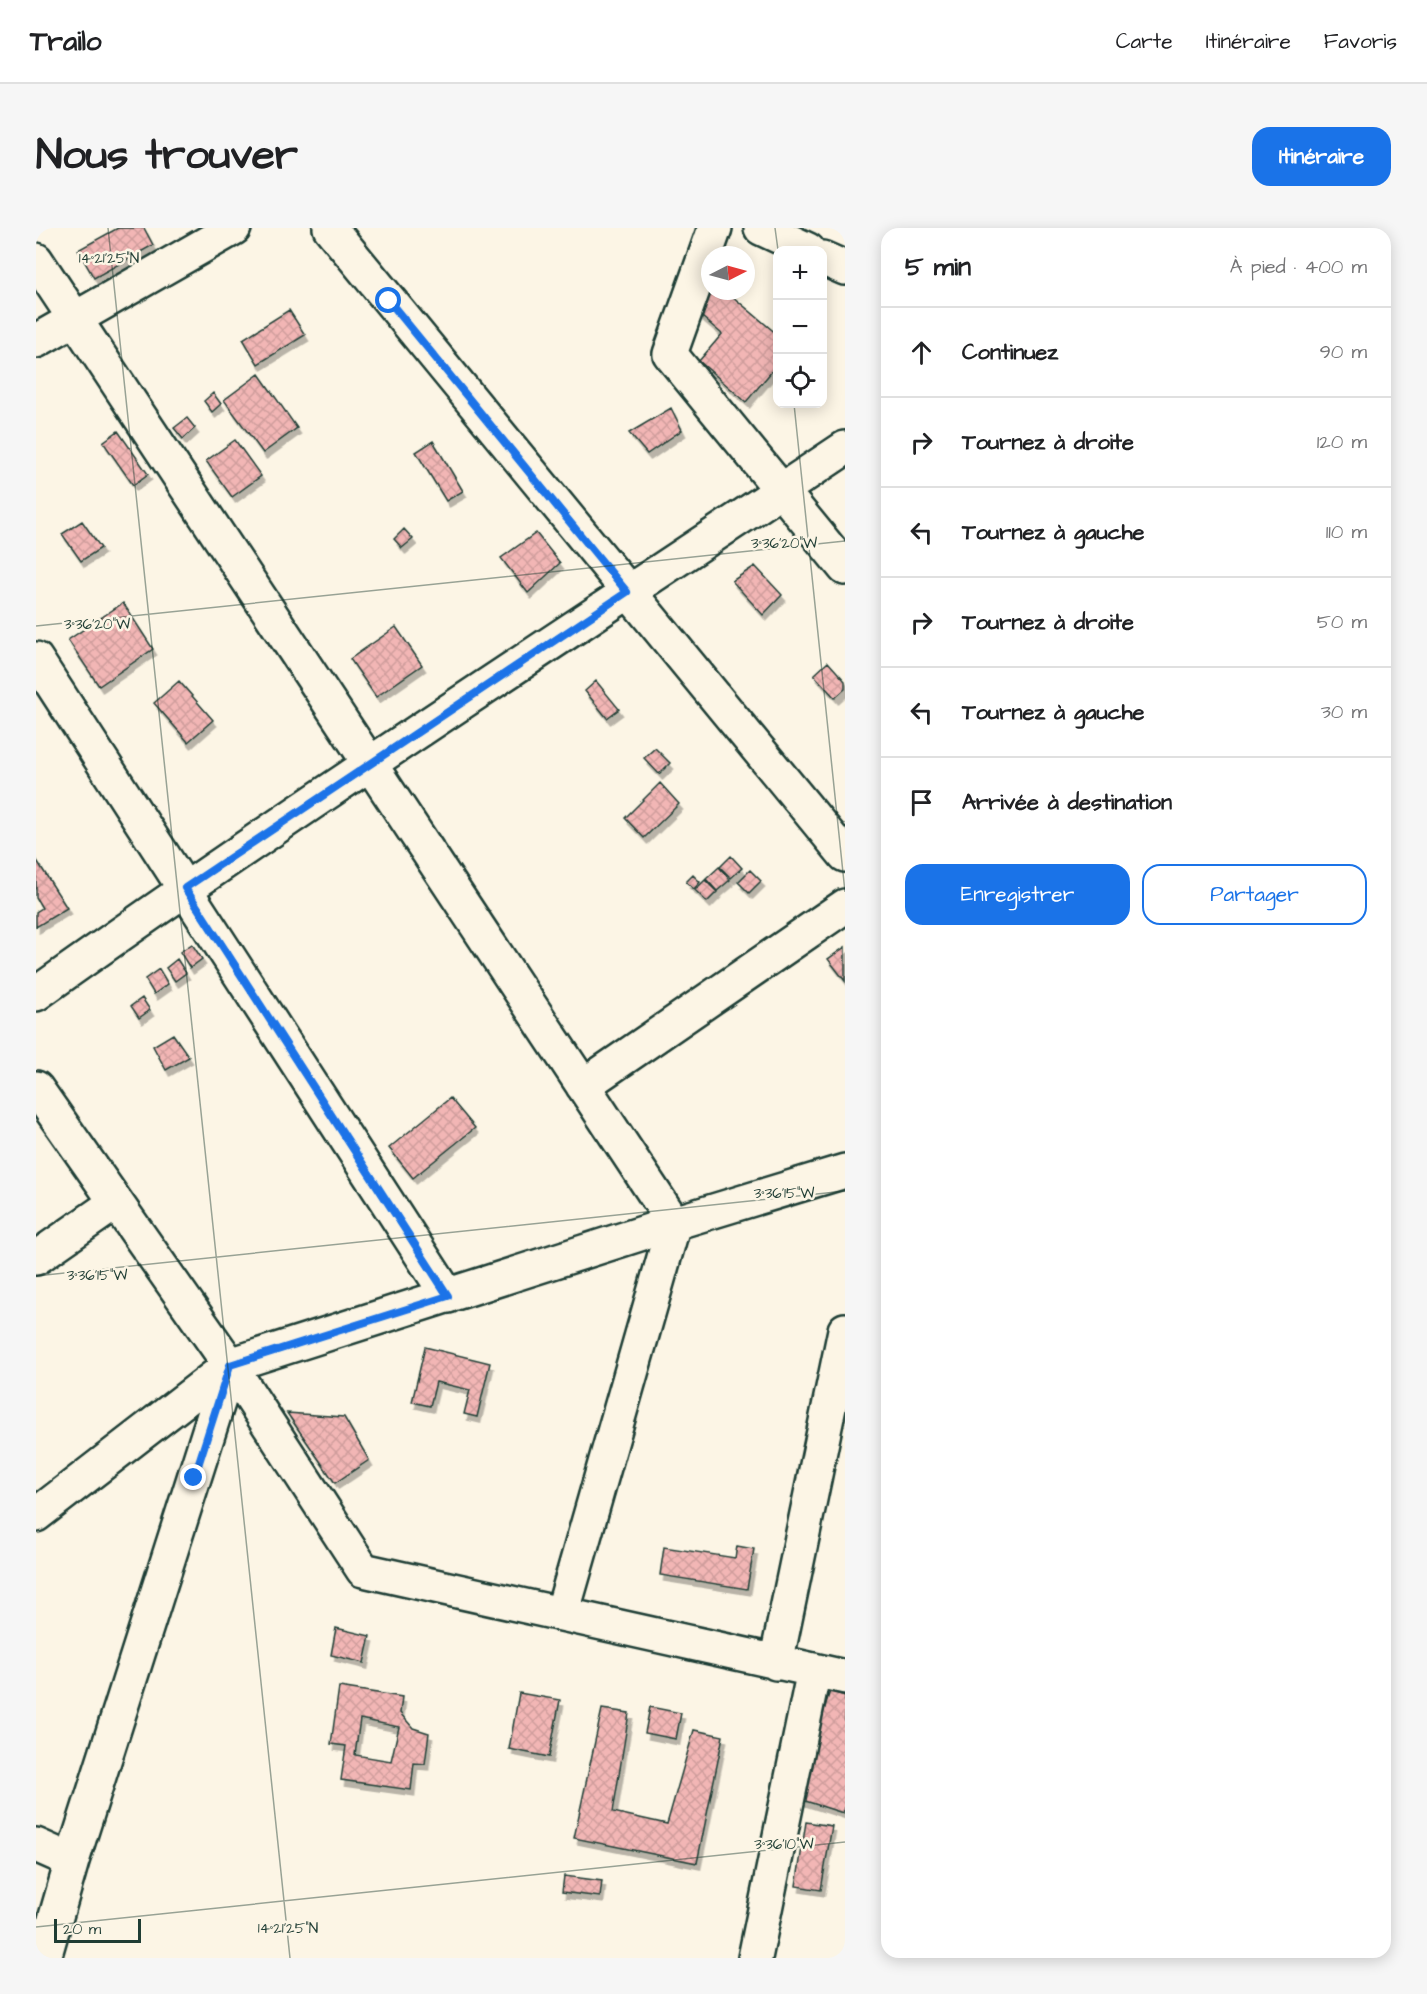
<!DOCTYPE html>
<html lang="fr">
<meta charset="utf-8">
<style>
body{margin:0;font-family:"Architects Daughter",sans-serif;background:#f6f6f6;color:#202124}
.controls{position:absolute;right:18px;top:18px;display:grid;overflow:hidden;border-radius:12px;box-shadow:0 3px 15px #0003}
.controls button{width:54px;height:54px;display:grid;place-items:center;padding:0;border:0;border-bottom:2px solid #e0e0e0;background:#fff;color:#202124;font:30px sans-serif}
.compass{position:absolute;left:665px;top:18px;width:54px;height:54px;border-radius:50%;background:#fff;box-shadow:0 3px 15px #0003;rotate:84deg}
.scale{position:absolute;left:18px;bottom:15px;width:87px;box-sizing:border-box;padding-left:6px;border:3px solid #1f3d34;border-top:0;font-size:16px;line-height:21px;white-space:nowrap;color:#1f3d34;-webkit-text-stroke:4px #fcf5e5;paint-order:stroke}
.stop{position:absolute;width:18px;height:18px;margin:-14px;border:4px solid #1a73e8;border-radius:50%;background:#fff}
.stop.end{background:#1a73e8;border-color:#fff;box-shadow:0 2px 6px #0008}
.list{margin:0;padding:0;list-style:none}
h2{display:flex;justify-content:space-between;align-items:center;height:78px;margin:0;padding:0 24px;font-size:26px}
h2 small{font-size:20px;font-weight:400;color:#757577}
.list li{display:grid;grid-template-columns:39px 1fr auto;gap:18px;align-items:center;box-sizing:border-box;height:90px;padding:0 24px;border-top:2px solid #e0e0e0}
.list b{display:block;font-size:22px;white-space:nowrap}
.list em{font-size:20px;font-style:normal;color:#757577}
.actions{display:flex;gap:12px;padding:18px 24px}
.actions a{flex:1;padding:14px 0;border:2px solid #1a73e8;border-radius:18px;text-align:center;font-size:21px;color:#1a73e8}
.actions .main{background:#1a73e8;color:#fff}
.icon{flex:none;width:33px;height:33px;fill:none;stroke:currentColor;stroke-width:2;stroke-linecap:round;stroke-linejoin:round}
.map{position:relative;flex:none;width:809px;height:1730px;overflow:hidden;border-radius:18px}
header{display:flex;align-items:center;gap:36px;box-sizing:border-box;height:84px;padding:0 30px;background:#fff;border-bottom:2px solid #e0e0e0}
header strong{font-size:28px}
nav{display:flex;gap:33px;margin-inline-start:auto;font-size:21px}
.intro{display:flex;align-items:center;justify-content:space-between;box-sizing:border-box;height:144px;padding:0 36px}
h1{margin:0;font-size:42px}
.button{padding:15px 27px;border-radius:18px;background:#1a73e8;color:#fff;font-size:21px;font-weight:700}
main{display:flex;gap:36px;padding:0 36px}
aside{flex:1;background:#fff;border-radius:18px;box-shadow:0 3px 15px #0003}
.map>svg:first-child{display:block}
.building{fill:url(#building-cross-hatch);stroke:#1f3d34;stroke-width:1.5;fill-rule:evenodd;filter:url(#shadow)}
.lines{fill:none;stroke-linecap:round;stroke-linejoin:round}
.minor-casing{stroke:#1f3d34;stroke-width:38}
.minor{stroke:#fcf5e5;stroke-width:33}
.route{stroke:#1a73e8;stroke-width:8}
.ticks{fill:none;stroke:#1f3d34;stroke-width:1.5;stroke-opacity:0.45}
.ticks-label{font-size:15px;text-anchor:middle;fill:#1f3d34;stroke:#fcf5e5;stroke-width:5;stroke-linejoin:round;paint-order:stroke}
</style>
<header>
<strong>Trailo</strong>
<nav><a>Carte</a><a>Itinéraire</a><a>Favoris</a></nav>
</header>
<div class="intro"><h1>Nous trouver</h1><a class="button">Itinéraire</a></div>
<main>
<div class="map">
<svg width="809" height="1730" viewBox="0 0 809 1730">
<defs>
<pattern id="building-cross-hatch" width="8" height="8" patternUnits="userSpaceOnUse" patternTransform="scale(1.5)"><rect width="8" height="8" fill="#f2b6b5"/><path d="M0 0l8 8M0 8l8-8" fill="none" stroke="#cf9d9c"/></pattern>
<filter id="shadow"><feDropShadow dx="3.5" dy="6" stdDeviation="0" flood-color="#0004"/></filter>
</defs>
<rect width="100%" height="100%" fill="#fcf5e5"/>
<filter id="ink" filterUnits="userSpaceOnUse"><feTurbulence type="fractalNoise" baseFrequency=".0167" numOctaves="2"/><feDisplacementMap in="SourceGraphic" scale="12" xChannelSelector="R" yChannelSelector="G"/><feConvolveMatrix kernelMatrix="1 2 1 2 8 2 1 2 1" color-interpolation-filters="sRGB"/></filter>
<g filter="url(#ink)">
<path class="building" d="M82 0H108L117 17 58 50 42 22Z
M676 63H690L742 107V136L710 174 663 133 686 106 659 83Z
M253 82 269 107 222 136 207 111Z
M223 146 261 200 227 225 188 172Z
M177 165 185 176 176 184 168 173Z
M635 180 646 202 611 226 593 205Z
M151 190 159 200 147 211 138 200Z
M82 203 112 246 97 257 67 214Z
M199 212 225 248 196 269 170 233Z
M397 213 427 263 410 273 380 224Z
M46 293 65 320 45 333 26 306Z
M368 301 377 311 366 320 358 311Z
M500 305 524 335 492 365 465 330Z
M719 338 746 367 727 387 696 353Z
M87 375 117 421 63 458 32 412Z
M360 399 386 437 340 469 314 431Z
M792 434 809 453V461L799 470 778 447Z
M143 453 177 492 152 514 118 475Z
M560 453 583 481 571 490 549 463Z
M619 520 634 535 623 546 608 530Z
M624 555 643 576 608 610 589 590Z
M695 628 706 640 695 650 684 639Z
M0 631 31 680 0 699V684L6 680 0 670Z
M683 639 694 652 681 663 670 651Z
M714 642 725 653 713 665 702 654Z
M657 647 664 654 658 661 650 654Z
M669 652 681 664 671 674 659 662Z
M156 716 166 731 154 740 144 724Z
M809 719V753L792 731Z
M141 731 150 745 139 753 130 740Z
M123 741 132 756 118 766 109 751Z
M106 770 114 782 103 790 95 778Z
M137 806 153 829 130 842 117 818Z
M414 870 439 900 377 950 353 920Z
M389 1119 454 1135 441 1189 428 1186 434 1162 400 1154 394 1178 376 1174Z
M251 1185 308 1189 333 1232 299 1255Z
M701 1318 718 1321 711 1361 624 1347 628 1319 699 1330Z
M300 1400 334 1408 328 1435 295 1427Z
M303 1459 366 1469 364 1485 377 1500 393 1505 389 1536 378 1535 375 1562 305 1552 310 1518 295 1516ZM324 1491 363 1499 355 1533 319 1527Z
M794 1463 809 1468V1579L807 1585 760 1570Z
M483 1465 524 1472 513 1529 473 1521Z
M614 1479 645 1485 640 1511 609 1505Z
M566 1481 593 1485 577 1584 631 1596 658 1502 687 1508 661 1635 538 1610Z
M770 1594 796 1598 785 1662 760 1658Z
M528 1648 566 1653 564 1669 526 1664Z"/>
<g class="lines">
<defs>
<path id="minor" d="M294 0 809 627
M679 0 634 126 809 340
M725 0 772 22
M786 30 809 40
M0 32 638 995 526 1386
M0 113 198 0
M0 431 412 1068
M0 766C265 577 538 401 809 220
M547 858 809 678
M0 860 194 1137 327 1342 809 1449
M0 1030 79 975
M0 1287 194 1137 638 995 809 943
M740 1435 809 1102
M0 1617 36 1633
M8 1730 36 1633 194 1137
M719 1730 778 1442"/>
</defs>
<use href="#minor" class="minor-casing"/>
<use href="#minor" class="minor"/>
</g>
</g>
<g class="lines" filter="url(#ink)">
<path class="route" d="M158 1250 194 1137 412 1068 149 660 591 364 353 73"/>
</g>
<path class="ticks" d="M72 0 254 1730M739 0 742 22M758 176 809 664M0 398 809 313M0 1048 809 963M0 1699 809 1614"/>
<g class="ticks-label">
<text x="73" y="35">14°21'25"N</text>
<text x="748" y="320">3°36'20"W</text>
<text x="61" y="401">3°36'20"W</text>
<text x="748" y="970">3°36'15"W</text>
<text x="61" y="1052">3°36'15"W</text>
<text x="748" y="1621">3°36'10"W</text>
<text x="252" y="1705">14°21'25"N</text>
</g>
</svg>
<div class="controls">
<button>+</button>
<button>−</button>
<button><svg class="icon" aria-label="locate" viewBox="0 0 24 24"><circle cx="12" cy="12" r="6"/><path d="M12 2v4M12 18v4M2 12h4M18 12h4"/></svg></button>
</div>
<svg class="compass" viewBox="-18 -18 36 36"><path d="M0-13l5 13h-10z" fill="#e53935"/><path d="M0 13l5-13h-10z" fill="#757577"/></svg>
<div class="scale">20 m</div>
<div class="stop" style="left:353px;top:73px"></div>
<div class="stop end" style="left:158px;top:1250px"></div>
</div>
<aside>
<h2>5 min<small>À pied · 400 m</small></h2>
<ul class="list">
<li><svg class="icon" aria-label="ahead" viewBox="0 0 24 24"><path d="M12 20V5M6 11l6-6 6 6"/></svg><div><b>Continuez</b></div><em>90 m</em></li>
<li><svg class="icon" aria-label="right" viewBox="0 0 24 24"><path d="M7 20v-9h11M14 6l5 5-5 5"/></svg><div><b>Tournez à droite</b></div><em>120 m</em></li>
<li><svg class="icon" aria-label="left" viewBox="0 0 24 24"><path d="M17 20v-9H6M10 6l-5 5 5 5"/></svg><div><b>Tournez à gauche</b></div><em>110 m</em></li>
<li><svg class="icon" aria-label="right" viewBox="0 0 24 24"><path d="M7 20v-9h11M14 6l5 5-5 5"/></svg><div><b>Tournez à droite</b></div><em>50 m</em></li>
<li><svg class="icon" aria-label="left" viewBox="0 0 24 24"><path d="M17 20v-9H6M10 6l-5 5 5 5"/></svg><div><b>Tournez à gauche</b></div><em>30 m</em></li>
<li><svg class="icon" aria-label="arrive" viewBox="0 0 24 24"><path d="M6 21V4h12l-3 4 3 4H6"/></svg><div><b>Arrivée à destination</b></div></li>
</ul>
<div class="actions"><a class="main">Enregistrer</a><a>Partager</a></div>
</aside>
</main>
